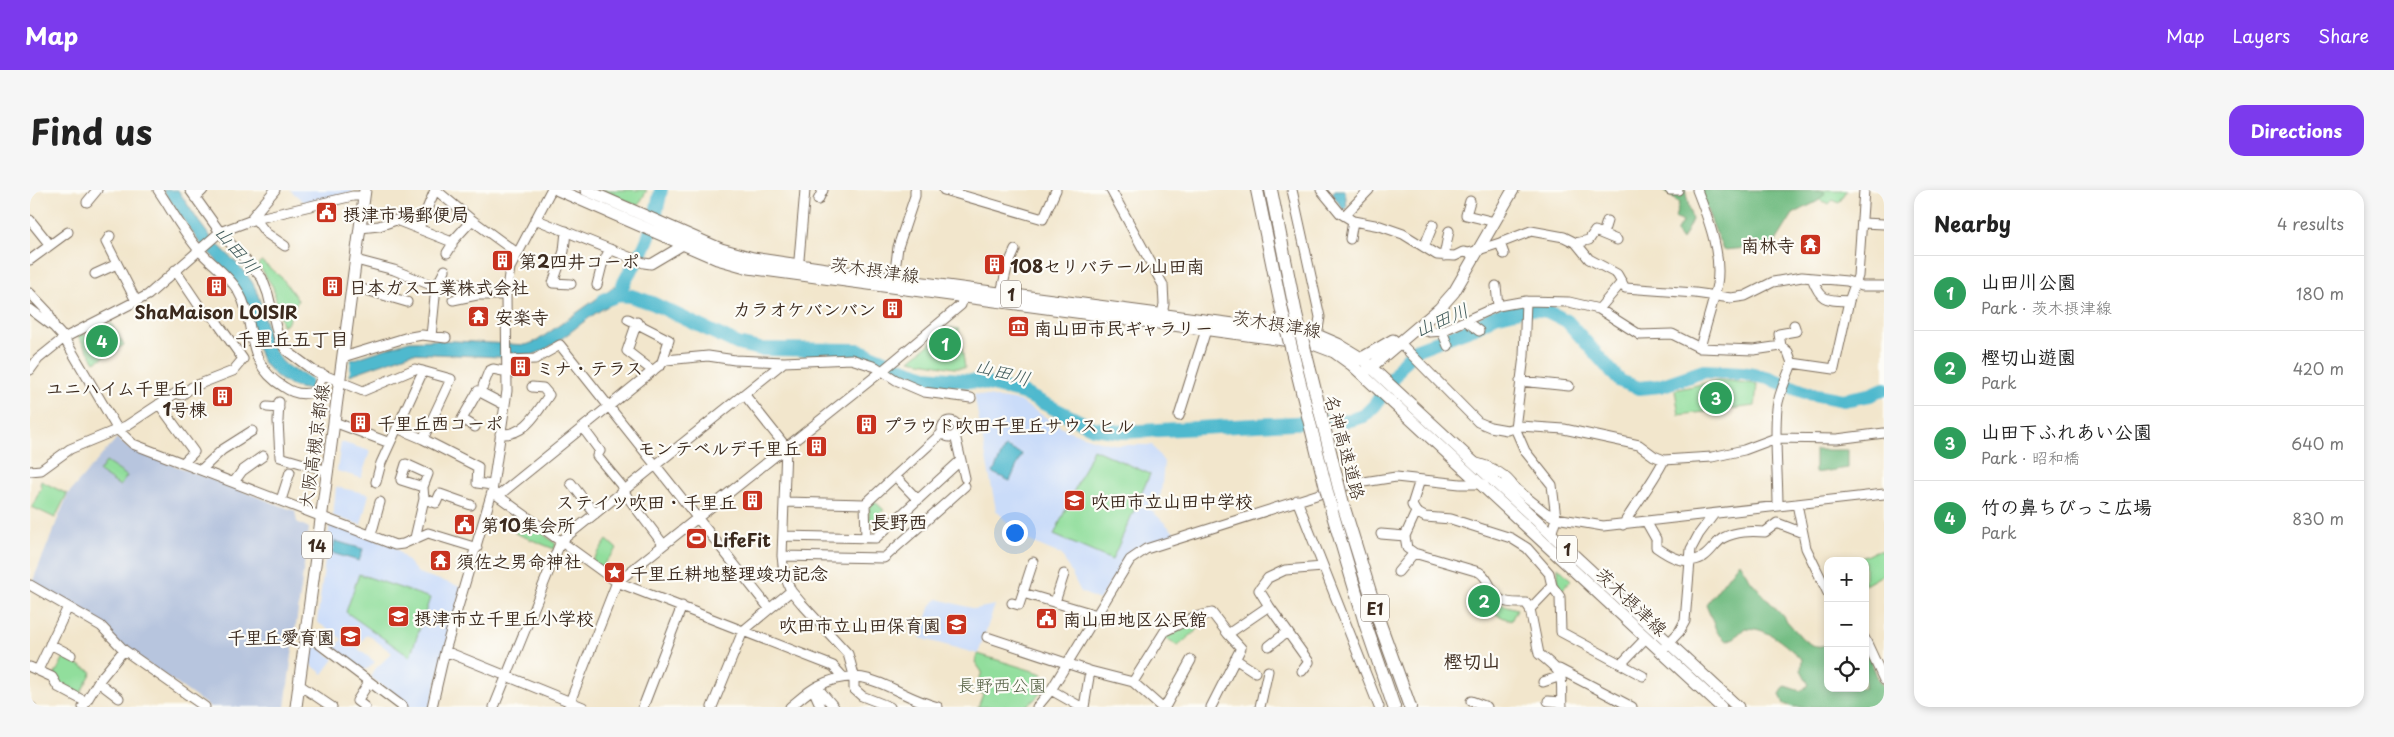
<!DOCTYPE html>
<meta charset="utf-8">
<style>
body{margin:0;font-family:"Playpen Sans","Klee One",sans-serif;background:#f6f6f6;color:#222}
.controls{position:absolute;right:15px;bottom:15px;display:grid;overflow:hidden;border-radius:10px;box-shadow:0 2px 8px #0003}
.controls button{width:45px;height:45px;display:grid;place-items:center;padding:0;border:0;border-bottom:1px solid #e0e0e0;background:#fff;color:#222;font:25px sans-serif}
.you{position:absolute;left:984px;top:342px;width:18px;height:18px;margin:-12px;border:4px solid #fff;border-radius:50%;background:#1a73e8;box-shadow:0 0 0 8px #1a73e833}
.badge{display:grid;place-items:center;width:32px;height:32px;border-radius:50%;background:#7c3aed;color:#fff;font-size:16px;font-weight:700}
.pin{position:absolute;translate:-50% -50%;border:2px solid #fff;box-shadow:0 1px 5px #0006}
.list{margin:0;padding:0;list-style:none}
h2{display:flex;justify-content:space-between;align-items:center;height:65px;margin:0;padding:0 20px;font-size:21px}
h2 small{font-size:16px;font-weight:400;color:#767676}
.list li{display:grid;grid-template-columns:32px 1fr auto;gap:15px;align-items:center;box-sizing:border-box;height:75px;padding:0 20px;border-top:1px solid #e0e0e0}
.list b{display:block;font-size:19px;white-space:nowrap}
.list p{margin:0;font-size:16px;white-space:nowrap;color:#767676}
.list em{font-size:16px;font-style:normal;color:#767676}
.icon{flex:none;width:28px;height:28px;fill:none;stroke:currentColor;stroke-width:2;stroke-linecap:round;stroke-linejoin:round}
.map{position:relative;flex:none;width:1854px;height:517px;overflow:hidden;border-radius:15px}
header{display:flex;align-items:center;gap:30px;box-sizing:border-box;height:70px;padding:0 25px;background:#7c3aed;color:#fff}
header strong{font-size:24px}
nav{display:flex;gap:28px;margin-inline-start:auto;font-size:18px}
.intro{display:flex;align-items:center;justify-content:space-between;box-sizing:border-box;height:120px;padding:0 30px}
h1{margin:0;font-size:35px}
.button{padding:12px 22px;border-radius:15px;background:#7c3aed;color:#fff;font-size:18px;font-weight:700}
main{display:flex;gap:30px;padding:0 30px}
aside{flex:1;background:#fff;border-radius:15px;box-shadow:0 2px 8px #0003}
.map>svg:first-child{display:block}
.built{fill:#cadcf9}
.industrial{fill:#b7c5de}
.green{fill:#91de9c;stroke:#66845d}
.forest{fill:#74bd84;stroke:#587451}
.water{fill:#50b9ce;stroke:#467276}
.pier{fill:#f2e6cc}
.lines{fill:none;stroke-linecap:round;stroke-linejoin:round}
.river{stroke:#50b9ce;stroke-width:14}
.minor-casing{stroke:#7b6c5b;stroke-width:11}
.major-casing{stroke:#7b6c5b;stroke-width:13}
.highway-casing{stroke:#7b6c5b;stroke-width:14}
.minor{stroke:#fff;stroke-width:9}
.major{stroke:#fff;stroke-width:11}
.highway{stroke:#fff;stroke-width:12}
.highway-bridge-casing{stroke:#7b6c5b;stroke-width:14;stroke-linecap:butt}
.highway-bridge{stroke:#fff;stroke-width:12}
.labels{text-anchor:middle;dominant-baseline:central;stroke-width:4.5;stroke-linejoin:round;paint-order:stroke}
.shield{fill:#fdfcf7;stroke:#75695f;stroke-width:1}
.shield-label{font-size:16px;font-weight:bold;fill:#3b2a1e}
.poi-label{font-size:18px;font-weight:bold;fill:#3b2a1e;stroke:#fdfcf7;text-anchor:start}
.street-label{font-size:18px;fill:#3b2a1e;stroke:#fdfcf7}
.park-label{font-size:18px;fill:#556044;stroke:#fdfcf7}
.water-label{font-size:19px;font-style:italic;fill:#425c5c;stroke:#fdfcf7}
.neighbourhood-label{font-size:19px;font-weight:bold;fill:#3b2a1e;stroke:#fdfcf7}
</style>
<header>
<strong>Map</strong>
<nav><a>Map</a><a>Layers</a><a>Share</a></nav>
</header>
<div class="intro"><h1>Find us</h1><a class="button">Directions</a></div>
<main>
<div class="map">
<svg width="1854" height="517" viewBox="0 0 1854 517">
<rect width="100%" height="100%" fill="#fdfcf7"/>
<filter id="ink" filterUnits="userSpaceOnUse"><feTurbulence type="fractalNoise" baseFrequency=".02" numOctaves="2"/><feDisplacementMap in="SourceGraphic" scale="10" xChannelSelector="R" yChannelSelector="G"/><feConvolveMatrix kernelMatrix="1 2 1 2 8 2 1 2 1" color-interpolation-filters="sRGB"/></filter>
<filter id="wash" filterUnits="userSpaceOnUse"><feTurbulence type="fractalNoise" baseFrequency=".0096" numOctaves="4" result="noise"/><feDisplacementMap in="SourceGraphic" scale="20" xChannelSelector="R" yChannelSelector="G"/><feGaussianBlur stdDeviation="1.12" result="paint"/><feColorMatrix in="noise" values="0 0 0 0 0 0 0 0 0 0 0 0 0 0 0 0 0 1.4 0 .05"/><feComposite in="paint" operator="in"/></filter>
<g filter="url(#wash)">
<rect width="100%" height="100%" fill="#f2e6cc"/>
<path class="built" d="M260 0H324L321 3 275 13Z
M944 204 989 211 1037 240 1065 250 1088 255H1122L1134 272 1131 304 1118 317 1147 345 1117 354 1098 365 1069 410 1051 402 1032 365 990 347 966 320Z
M311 252 340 261 331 288 307 281Z
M306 297 339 304 331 335 303 326Z
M300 331 365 357 388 383 432 397 400 517H379L341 487 343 481 362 463 337 444 327 458 345 472 339 478 331 481 304 460 312 449 287 432Z
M908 409 945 419 965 415 948 464 890 448 901 415Z
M285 454 304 469 293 484 280 474 282 455Z"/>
<path class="industrial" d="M87 248 98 258 265 321 267 332 279 338 255 517H180L2 393 38 304Z"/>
<path class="green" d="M573 0H617L608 16Z
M1781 0H1817L1809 13 1803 10 1799 14 1782 7Z
M231 71 252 88 268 110 257 134 252 135 243 97 228 74Z
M81 133 94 155 65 172 48 146 53 143 57 148Z
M919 138 929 139 935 178H924L880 170Z
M1689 190 1727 194 1725 216 1649 225 1645 200Z
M1063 259 1120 284 1082 370 1024 345Z
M76 272 97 286 90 296 69 282Z
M11 291 37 304 25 328 2 317 12 296 10 295Z
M843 310 854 320 839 334V315Z
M492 328 526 354 524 359 485 343Z
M577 350 587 359 571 377 562 371Z
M1846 361H1854V384L1835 395V371H1825Z
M1528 377 1541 390 1531 401 1528 389Z
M329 384 400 408 380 467 316 422Z
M1452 391 1467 413 1487 419 1481 431 1441 413Z
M1163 430 1167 440 1148 456 1134 448 1135 444Z
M948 464 1013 484 1006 496 1013 500 1004 510 994 517H948L953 504 945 501 952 482 945 472Z
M34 467 62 482 50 504 28 493 24 486Z"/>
<path class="forest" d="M1633 0H1655L1662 30 1652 50 1646 42 1652 32 1645 28 1649 13Z
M1669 0H1792L1795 3 1788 11 1763 24 1743 56 1693 60Z
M1785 260H1818V278L1785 283Z
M1709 372 1721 391 1772 448C1780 455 1787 459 1798 454V498H1835V457L1849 491 1854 497V517H1763L1754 514 1750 504 1755 496 1770 501 1779 495 1771 480 1772 469C1753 454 1740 438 1715 438L1704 448 1696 451 1687 442 1676 415Z"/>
<path class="water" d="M133 0H148C158 15 167 30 178 44 192 60 210 74 222 92 241 125 231 173 276 185L379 151 408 150 496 155 507 151 586 95 592 97 590 111C554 123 530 160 492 168L382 163 280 199C260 200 243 186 232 170L201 86 168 51Z
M1305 0H1315L1317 17 1314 21 1302 3Z
M975 257 992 264 980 291 963 283Z
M305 351 333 359 329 371 302 363Z"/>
<path class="pier" d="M321 167 319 188 294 194 281 201 282 189 274 184Z"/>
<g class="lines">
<path class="river" d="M589 105C593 89 606 75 613 60 622 42 627 20 631 0
M574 110 589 105 601 106 622 113 708 154 730 159 828 160 873 179 896 187 950 192 993 203 1063 238 1092 242 1320 230 1334 226 1345 215 1373 173 1385 160 1443 138 1465 126 1498 118 1517 121 1537 131 1590 191 1609 198 1630 196 1674 181 1712 183 1739 188 1777 203 1813 210 1840 205 1854 199"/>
</g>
</g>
<g filter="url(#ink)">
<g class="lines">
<defs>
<path id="minor" d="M128 0C141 19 153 42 169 60 181 74 198 84 208 101 228 134 212 172 254 197 264 204 274 206 286 201L293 184
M160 0 190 42 232 88 238 104 249 150 257 161 284 181 333 201 385 179 421 189 393 249 448 277 447 293 462 295
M245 0 223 26 236 43 255 56
M406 0 442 30 487 63
M914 0 1013 29 1026 0
M1081 0 1133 95 1134 114 1131 129
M1262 0 1290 127 1287 145
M1291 0 1310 23 1323 31 1350 36 1373 44 1407 65 1425 66 1433 62 1439 63 1470 53 1501 41 1534 47 1546 53 1559 69 1587 84 1595 98 1665 103 1701 108 1715 106 1743 92 1772 87 1817 91 1832 96H1854
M1640 0H1648
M1667 0C1678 28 1692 64 1687 94 1683 115 1675 137 1670 158
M165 8 173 0
M788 10 793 0
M1440 11 1436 25 1465 32
M57 12 67 0
M1315 25 1339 0
M505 29 614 73 621 74 653 55
M0 30 20 55
M1832 33 1854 34
M330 38 349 36 366 30 422 52
M389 38 405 0
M536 41 534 61 523 93 541 94
M1573 44 1577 31
M80 46 76 52 106 111
M1320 49 1323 31
M1470 53 1474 64
M1546 53 1559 50 1565 41 1587 50
M1394 57 1403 35
M417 63 422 55V52L442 30
M1414 66 1419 41
M0 70 38 42
M326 70 364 80 406 97
M768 81 775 0
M65 84 87 74
M1782 88C1791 111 1795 110 1819 111
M864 89 868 57 885 6V0
M431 93 433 108
M567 95 572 75 580 59
M322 96 377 112
M1466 96 1468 116
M0 103 18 122 24 136
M971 103 977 78 985 60
M423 110 447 105H476
M1496 111 1494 166 1485 238 1495 261 1522 295 1526 328 1521 345
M0 119 24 137 34 148 88 240 103 254 365 355 373 354 398 343 447 358
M1569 119 1592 92
M598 129 639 150 631 175
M1436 131 1449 141
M607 132 597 161 623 181
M1386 138 1400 142 1412 141 1468 116 1496 111 1539 112 1569 119 1610 145 1642 144 1670 158 1724 160 1751 156 1758 162 1762 173
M1412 141 1418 156
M401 146 406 97 415 80
M1369 152 1448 232 1460 237 1477 240 1490 236 1534 239 1609 255 1624 266 1634 270 1682 267 1714 260 1746 248 1807 249 1854 243
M1751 156 1749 144 1766 141 1764 135
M313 167 375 148 392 145 416 148
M478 170 505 169 530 155 739 418
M0 180 8 169 34 148 118 105 190 42 225 29 323 6H334
M1490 191 1539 196
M453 196 459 181 463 179 478 182
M714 204 756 257 752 366 754 384 761 401 772 414 818 464 824 485V499L832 506 860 517
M249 212 248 231 250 267 298 281
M129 214 164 262 153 273
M237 217 249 218
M1149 226 1176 140
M912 239a8 8 0 1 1 16 0a8 8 0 1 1-16 0Z
M304 232 360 253
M445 237 432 229 448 201 475 215
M367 238 393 249
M553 238 570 261 567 266 591 295 593 301 633 354
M470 244C495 246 506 224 519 205L513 198 502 197
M925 245 935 288
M1443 272C1461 276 1475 283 1485 298
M171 280 192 260 222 241
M0 281 11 280 40 259 96 236 146 203 152 205 162 197 203 181 213 169 184 128 172 120 145 80
M865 286 888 310
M1390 290 1382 315 1386 322 1395 327 1421 329 1481 348 1497 358 1519 383 1522 396 1500 419 1509 464C1538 487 1530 484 1532 517
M204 292 212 281 233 266
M346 292 351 273 393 181
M541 293 565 324
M1467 294 1485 298 1515 322 1526 328 1573 336 1854 304
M464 303 587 392 803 476 812 486
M468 306 636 170 678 166 705 170 754 172 821 169 846 177 866 190 894 202 941 208
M394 309 406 313 410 304 441 315
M251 310 260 282
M1267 310 1349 517
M755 312 835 314 913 242
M835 314 836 348
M1767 314 1776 358 1798 403
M1748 316C1748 284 1744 250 1747 218 1749 202 1757 188 1762 173L1804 179 1819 111 1828 86 1834 0
M1386 322 1375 346 1377 358 1384 363 1449 382C1460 388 1461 405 1471 410 1478 414 1488 413 1496 413L1500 419
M1617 333 1626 349V357C1640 367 1656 376 1673 367 1681 362 1685 353 1693 348 1707 341 1720 341 1735 342L1747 333 1773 343
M1593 335C1606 313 1622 294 1634 270
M1351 344 1375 346
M341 345 350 312
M753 346 846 348 931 270
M385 348 394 309 393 297 371 290 376 274 398 284 393 297
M752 366 854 368 935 296
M1368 382 1384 363
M0 395 71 436 94 460 175 517
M1522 396 1530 407 1531 442 1613 486
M993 403 1067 425
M1025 412 1034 384
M982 413 989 415 1003 372
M1239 416 1279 472 1272 481
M276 444 373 517
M957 447 1060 481
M1835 449 1854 490
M20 454 41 465
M1239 456 1257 442
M415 461 553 517
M1631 461 1649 442 1655 431 1661 359 1669 344 1684 324
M1205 469 1225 482
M1591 474 1616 448
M0 477 22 487 28 497 56 512
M1529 479 1602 517
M8 480 38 417
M68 492 89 508
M1103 492 1135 441 1164 427 1182 423 1198 444 1239 416 1229 400 1238 388 1255 380 1293 377
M1513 492 1531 486
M268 494 302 517
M787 497 804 517
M783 499 791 517
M1021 500 1051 517
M1441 511 1457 517
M1518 511 1531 512
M0 517H1
M53 517 68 492 94 460
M335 517 327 511 339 492
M402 517 415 461 462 302 477 201 476 105 480 78 521 0
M464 517 531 351 754 172
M538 517 587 392 852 181 931 115 934 102
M613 517 652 416
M682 517 713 441 761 401
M760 517C769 510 778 501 788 496 838 471 861 505 908 517
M1007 517 1021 500 1100 370 1116 359 1321 294 1366 287 1430 294H1454
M1054 517 1060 481 1103 492 1131 517
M1135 517 1161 470
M1181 517 1211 458 1198 444
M1230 517 1238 481"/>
<path id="major" d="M528 0 687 69 719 78 1283 154 1304 162 1322 175 1691 517
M556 0 691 59 723 68 864 89 1287 145 1308 154 1331 168 1708 517
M1325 172 1363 150
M1335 182 1409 119 1424 102 1483 0
M266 517 335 0"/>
<path id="highway" d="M1227 0 1252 121
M1241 0 1266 124
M1314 318 1350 434 1380 517
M1302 322 1336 436 1364 517"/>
</defs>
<use href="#minor" class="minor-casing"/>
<use href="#major" class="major-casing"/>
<use href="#highway" class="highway-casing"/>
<use href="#minor" class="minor"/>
<use href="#major" class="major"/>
<use href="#highway" class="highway"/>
<defs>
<path id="highway-bridge" d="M1252 121 1302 322
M1266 124 1314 318"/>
</defs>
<use href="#highway-bridge" class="highway-bridge-casing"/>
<use href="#highway-bridge" class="highway-bridge"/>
</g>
</g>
<defs>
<symbol id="civic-square" viewBox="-11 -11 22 22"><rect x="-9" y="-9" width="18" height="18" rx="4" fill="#c8321e" stroke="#fdfcf7"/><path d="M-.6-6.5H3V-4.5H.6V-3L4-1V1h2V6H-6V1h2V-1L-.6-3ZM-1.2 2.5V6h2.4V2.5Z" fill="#fff"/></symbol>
<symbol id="temple-square" viewBox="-11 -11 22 22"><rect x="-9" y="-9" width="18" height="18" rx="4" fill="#c8321e" stroke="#fdfcf7"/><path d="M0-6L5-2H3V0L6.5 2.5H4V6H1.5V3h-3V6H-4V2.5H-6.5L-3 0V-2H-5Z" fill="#fff"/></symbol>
<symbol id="building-square" viewBox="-11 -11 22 22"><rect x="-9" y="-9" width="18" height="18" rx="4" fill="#c8321e" stroke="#fdfcf7"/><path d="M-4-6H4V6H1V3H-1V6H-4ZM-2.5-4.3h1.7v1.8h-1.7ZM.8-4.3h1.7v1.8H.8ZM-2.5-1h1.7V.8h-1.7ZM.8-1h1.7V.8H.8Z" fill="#fff"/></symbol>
<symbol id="museum-square" viewBox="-11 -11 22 22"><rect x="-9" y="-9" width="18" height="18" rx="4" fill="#c8321e" stroke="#fdfcf7"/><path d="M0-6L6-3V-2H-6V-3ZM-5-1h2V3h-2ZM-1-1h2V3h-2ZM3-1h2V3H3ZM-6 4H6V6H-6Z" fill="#fff"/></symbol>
<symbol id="school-square" viewBox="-11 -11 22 22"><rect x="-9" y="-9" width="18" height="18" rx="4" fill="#c8321e" stroke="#fdfcf7"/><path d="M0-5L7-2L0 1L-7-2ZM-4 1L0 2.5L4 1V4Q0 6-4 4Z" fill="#fff"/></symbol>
<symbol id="stadium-square" viewBox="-11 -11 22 22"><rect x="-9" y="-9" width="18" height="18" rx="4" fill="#c8321e" stroke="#fdfcf7"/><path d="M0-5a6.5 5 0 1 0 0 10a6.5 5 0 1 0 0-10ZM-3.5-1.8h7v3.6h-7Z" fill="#fff"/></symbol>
<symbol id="sight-square" viewBox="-11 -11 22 22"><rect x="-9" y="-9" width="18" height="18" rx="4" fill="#c8321e" stroke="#fdfcf7"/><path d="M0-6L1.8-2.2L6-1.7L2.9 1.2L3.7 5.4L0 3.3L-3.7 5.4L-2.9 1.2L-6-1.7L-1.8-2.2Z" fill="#fff"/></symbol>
</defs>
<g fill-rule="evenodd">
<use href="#civic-square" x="284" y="10" width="25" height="25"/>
<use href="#temple-square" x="1768" y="42" width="25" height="25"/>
<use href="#building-square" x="460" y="58" width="25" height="25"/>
<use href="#building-square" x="952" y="62" width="25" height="25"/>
<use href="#building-square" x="174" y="84" width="25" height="25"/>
<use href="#building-square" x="290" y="84" width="25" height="25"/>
<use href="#building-square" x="850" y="106" width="25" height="25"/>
<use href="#temple-square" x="436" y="114" width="25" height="25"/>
<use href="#museum-square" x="976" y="124" width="25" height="25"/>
<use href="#building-square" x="478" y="164" width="25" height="25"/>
<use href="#building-square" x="180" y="194" width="25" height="25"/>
<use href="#building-square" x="318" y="220" width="25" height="25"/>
<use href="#building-square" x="824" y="222" width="25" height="25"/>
<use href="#building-square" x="774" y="244" width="25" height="25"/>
<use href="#school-square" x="1032" y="298" width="25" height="25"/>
<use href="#building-square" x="710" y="298" width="25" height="25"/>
<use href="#civic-square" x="422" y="322" width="25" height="25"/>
<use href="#stadium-square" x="654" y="336" width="25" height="25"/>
<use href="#temple-square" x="398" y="358" width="25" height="25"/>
<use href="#sight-square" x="572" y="370" width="25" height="25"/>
<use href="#school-square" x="356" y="414" width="25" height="25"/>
<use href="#civic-square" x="1004" y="416" width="25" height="25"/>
<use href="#school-square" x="914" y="422" width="25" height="25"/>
<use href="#school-square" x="308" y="434" width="25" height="25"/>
</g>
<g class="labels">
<g class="shield">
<rect x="971" y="90.5" width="20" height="27" rx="4"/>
<rect x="272" y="341.5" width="30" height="27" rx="4"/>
<rect x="1527" y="345.5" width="20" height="27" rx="4"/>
<rect x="1331" y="404.5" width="28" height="27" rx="4"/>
</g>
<g class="shield-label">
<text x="981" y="104">1</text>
<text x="287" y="355">14</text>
<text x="1537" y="359">1</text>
<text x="1345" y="418">E1</text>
</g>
<g class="poi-label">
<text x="313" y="23">摂津市場郵便局</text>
<text x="1765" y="54" text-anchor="end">南林寺</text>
<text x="489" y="70">第2四井コーポ</text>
<text x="980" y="75">108セリバテール山田南</text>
<text x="319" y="96">日本ガス工業株式会社</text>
<text x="846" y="118" text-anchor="end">カラオケバンバン</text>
<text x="186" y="121" text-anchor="middle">ShaMaison LOISIR</text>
<text x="465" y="126">安楽寺</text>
<text x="1004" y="137">南山田市民ギャラリー</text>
<text x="506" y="177">ミナ・テラス</text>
<text x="177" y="197" text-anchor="end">ユニハイム千里丘Ⅱ<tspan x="177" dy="21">1号棟</tspan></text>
<text x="347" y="232">千里丘西コーポ</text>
<text x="853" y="234">プラウド吹田千里丘サウスヒル</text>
<text x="771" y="257" text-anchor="end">モンテベルデ千里丘</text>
<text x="1061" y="310">吹田市立山田中学校</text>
<text x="707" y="311" text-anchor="end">ステイツ吹田・千里丘</text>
<text x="451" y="334">第10集会所</text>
<text x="683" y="349">LifeFit</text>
<text x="426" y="370">須佐之男命神社</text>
<text x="600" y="382">千里丘耕地整理竣功記念</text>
<text x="384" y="427">摂津市立千里丘小学校</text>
<text x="1033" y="428">南山田地区公民館</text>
<text x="911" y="434" text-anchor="end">吹田市立山田保育園</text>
<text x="305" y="446" text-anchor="end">千里丘愛育園</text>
</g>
<g class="street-label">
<text transform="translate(845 79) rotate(8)">茨木摂津線</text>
<text transform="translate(1247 133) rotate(9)">茨木摂津線</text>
<text transform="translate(283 256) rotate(-82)">大阪高槻京都線</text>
<text transform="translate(1316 257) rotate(75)">名神高速道路</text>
<text transform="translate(1602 411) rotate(43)">茨木摂津線</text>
</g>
<g class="park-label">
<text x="972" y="494">長野西公園</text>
</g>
<g class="water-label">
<text transform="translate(208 59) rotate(50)">山田川</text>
<text transform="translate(1411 129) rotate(-23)">山田川</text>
<text transform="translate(973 181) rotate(15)">山田川</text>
</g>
<g class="neighbourhood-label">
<text x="262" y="148">千里丘五丁目</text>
<text x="869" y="331">長野西</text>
<text x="1442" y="470">樫切山</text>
</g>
</g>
</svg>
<div class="controls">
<button>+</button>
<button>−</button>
<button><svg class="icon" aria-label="locate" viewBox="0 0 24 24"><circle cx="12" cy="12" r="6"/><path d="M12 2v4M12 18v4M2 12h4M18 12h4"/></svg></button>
</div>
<div class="you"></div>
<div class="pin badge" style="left:915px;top:154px;background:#2e9e5b">1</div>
<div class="pin badge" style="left:1454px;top:411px;background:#2e9e5b">2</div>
<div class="pin badge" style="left:1686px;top:208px;background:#2e9e5b">3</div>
<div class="pin badge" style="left:72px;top:151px;background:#2e9e5b">4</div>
</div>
<aside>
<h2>Nearby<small>4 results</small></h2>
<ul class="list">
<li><span class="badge" style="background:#2e9e5b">1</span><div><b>山田川公園</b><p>Park · 茨木摂津線</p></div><em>180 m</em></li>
<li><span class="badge" style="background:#2e9e5b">2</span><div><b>樫切山遊園</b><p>Park</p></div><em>420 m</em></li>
<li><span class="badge" style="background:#2e9e5b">3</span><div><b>山田下ふれあい公園</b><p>Park · 昭和橋</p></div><em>640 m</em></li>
<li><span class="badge" style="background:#2e9e5b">4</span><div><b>竹の鼻ちびっこ広場</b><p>Park</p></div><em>830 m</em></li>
</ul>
</aside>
</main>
